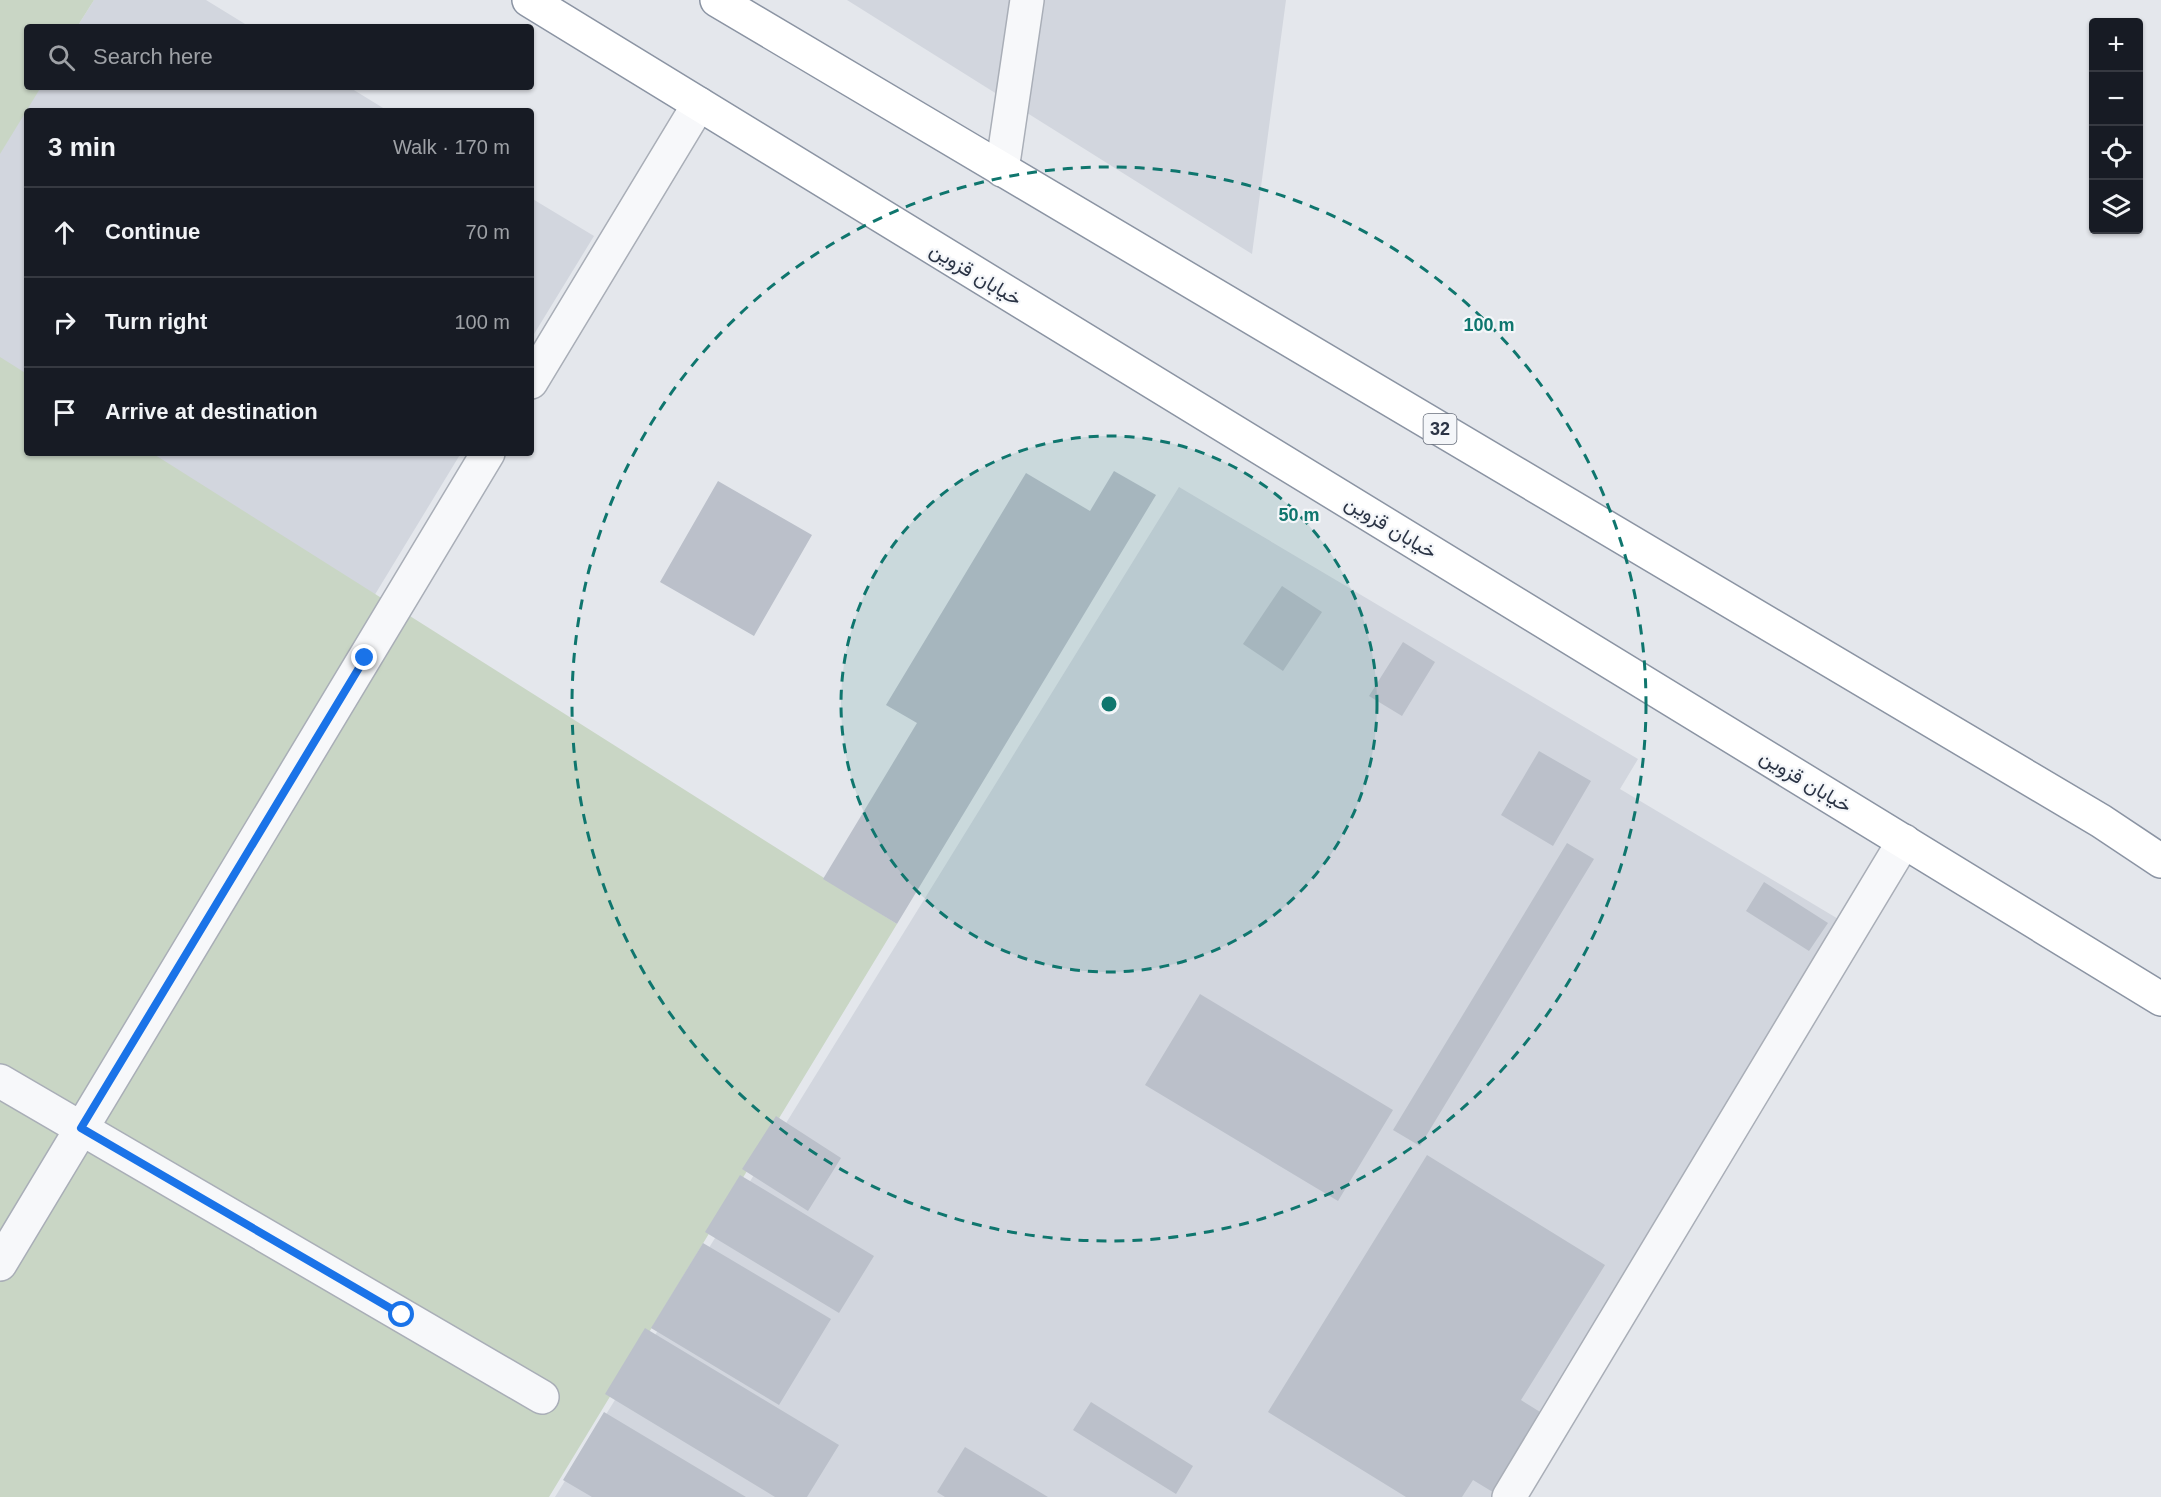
<!DOCTYPE html>
<meta charset="utf-8">
<style>
body{margin:0;font-family:Helvetica,Vazirmatn,sans-serif;background:#20242c;color:#f1f3f6}
.controls{position:absolute;right:18px;top:18px;display:grid;overflow:hidden;border-radius:6px;box-shadow:0 2px 4px #0004}
.controls button{width:54px;height:54px;display:grid;place-items:center;padding:0;border:0;border-bottom:2px solid #363941;background:#171b24;color:#f1f3f6;font:30px sans-serif}
.stop{position:absolute;width:18px;height:18px;margin:-14px;border:4px solid #1a73e8;border-radius:50%;background:#fff}
.stop.end{background:#1a73e8;border-color:#fff;box-shadow:0 2px 6px #0008}
.list{margin:0;padding:0;list-style:none}
h2{display:flex;justify-content:space-between;align-items:center;height:78px;margin:0;padding:0 24px;font-size:26px}
h2 small{font-size:20px;font-weight:400;color:#9ea1a6}
.list li{display:grid;grid-template-columns:39px 1fr auto;gap:18px;align-items:center;box-sizing:border-box;height:90px;padding:0 24px;border-top:2px solid #363941}
.list b{display:block;font-size:22px;white-space:nowrap}
.list em{font-size:20px;font-style:normal;color:#9ea1a6}
.icon{flex:none;width:33px;height:33px;fill:none;stroke:currentColor;stroke-width:2;stroke-linecap:round;stroke-linejoin:round}
.map{position:relative;flex:none;width:2161px;height:1497px;overflow:hidden}
.search{position:absolute;background:#171b24;box-shadow:0 2px 4px #0004;left:24px;top:24px;width:510px;height:66px;display:flex;align-items:center;gap:15px;box-sizing:border-box;padding:0 21px;border-radius:6px;color:#9ea1a6;font-size:22px}
.panel{position:absolute;background:#171b24;box-shadow:0 2px 4px #0004;left:24px;top:108px;width:510px;height:348px;border-radius:6px}
.map>svg:first-child{display:block}
.built{fill:#d2d6de}
.green{fill:#c9d6c5}
.building{fill:#bbc0ca}
.lines{fill:none;stroke-linecap:round;stroke-linejoin:round}
.minor-casing{stroke:#a9aeb7;stroke-width:36}
.highway-casing{stroke:#8b94a3;stroke-width:36}
.minor{stroke:#f7f8fa;stroke-width:33}
.highway{stroke:#fff;stroke-width:33}
.route{stroke:#1a73e8;stroke-width:8}
.ring{fill:none;stroke:#0f766e;stroke-width:3;stroke-dasharray:10 8}
.labels{text-anchor:middle;dominant-baseline:central;stroke-width:4.5;stroke-linejoin:round;paint-order:stroke}
.shield{fill:#f4f6f9;stroke:#676e7b;stroke-width:1.5}
.shield-label{font-size:18px;font-weight:bold;fill:#2b3445}
.street-label{font-size:20px;fill:#2b3445;stroke:#f4f6f9}
.centre{fill:#0f766e;stroke:#f4f6f9;stroke-width:3}
.ring-label{font-size:18px;text-anchor:middle;font-weight:bold;fill:#0f766e;stroke:#f4f6f9;stroke-width:4.5;stroke-linejoin:round;paint-order:stroke}
</style>
<div class="map">
<svg width="2161" height="1497" viewBox="0 0 2161 1497">
<rect width="100%" height="100%" fill="#e4e7ec"/>
<path class="built" d="M94 0H206L250 27H77Z
M847 0H1286L1252 254Z
M40 87H349L388 111H27V453H461L337 657 0 452V153Z
M531 198 594 236 531 339Z
M1179 487 1638 759 1620 789 1845 923 1501 1497H555Z"/>
<path class="green" d="M0 0H94L77 27H27V87H41L0 154Z
M0 357 27 374V453H152L897 924 549 1497H0Z"/>
<path class="building" d="M1114 471 1156 495 897 924 823 879 917 723 886 705 1026 473 1090 511Z
M718 481 812 535 754 636 660 582Z
M1282 586 1322 612 1283 671 1243 644Z
M1403 642 1435 662 1402 716 1369 696Z
M1539 751 1591 781 1553 846 1501 815Z
M1567 843 1594 859 1420 1146 1393 1130Z
M1764 882 1828 923 1809 951 1746 911Z
M1200 994 1393 1110 1338 1201 1145 1085Z
M776 1116 841 1158 808 1211 742 1169Z
M1427 1155 1605 1265 1521 1400 1545 1415 1496 1494 1473 1480 1462 1497H1406L1268 1412Z
M740 1175 874 1256 839 1313 705 1232Z
M703 1243 831 1319 779 1405 651 1328Z
M645 1328 839 1445 807 1497H775L605 1394Z
M1091 1402 1193 1466 1176 1494 1073 1430Z
M604 1412 746 1497H592L563 1480Z
M965 1447 1048 1497H945L937 1492Z"/>
<g class="lines">
<defs>
<path id="minor" d="M1002 170 1027 0
M531 382 699 104
M0 1081 542 1397
M0 1264 488 453
M1509 1497 1904 841"/>
<path id="highway" d="M529 0 2161 999
M717 0 2101 821 2161 861"/>
</defs>
<use href="#minor" class="minor-casing"/>
<use href="#highway" class="highway-casing"/>
<use href="#minor" class="minor"/>
<use href="#highway" class="highway"/>
</g>
<g class="lines">
<path class="route" d="M365 658 81 1128 402 1315"/>
</g>
<circle cx="1109" cy="704" r="268" fill="#0f766e" fill-opacity=".12"/>
<g class="ring">
<circle cx="1109" cy="704" r="268"/>
<circle cx="1109" cy="704" r="537"/>
</g>
<g class="labels">
<rect class="shield" x="1423.5" y="414" width="33" height="30" rx="4.5"/>
<g class="shield-label">
<text x="1440" y="429">32</text>
</g>
<g class="street-label">
<text transform="translate(976 274) rotate(31)">خیابان قزوین</text>
<text transform="translate(1391 527) rotate(31)">خیابان قزوین</text>
<text transform="translate(1806 781) rotate(31)">خیابان قزوین</text>
</g>
</g>
<circle cx="1109" cy="704" r="9" class="centre"/>
<g class="ring-label">
<text x="1489" y="331">100 m</text>
<text x="1299" y="521">50 m</text>
</g>
</svg>
<div class="controls">
<button>+</button>
<button>−</button>
<button><svg class="icon" aria-label="locate" viewBox="0 0 24 24"><circle cx="12" cy="12" r="6"/><path d="M12 2v4M12 18v4M2 12h4M18 12h4"/></svg></button>
<button><svg class="icon" aria-label="layers" viewBox="0 0 24 24"><path d="M12 4l9 5-9 5-9-5zM3 14l9 5 9-5"/></svg></button>
</div>
<div class="stop" style="left:402px;top:1315px"></div>
<div class="stop end" style="left:365px;top:658px"></div>
<div class="search"><svg class="icon" aria-label="search" viewBox="0 0 24 24"><circle cx="10" cy="10" r="6"/><path d="M15 15l6 6"/></svg>Search here</div>
<section class="panel">
<h2>3 min<small>Walk · 170 m</small></h2>
<ul class="list">
<li><svg class="icon" aria-label="ahead" viewBox="0 0 24 24"><path d="M12 20V5M6 11l6-6 6 6"/></svg><div><b>Continue</b></div><em>70 m</em></li>
<li><svg class="icon" aria-label="right" viewBox="0 0 24 24"><path d="M7 20v-9h11M14 6l5 5-5 5"/></svg><div><b>Turn right</b></div><em>100 m</em></li>
<li><svg class="icon" aria-label="arrive" viewBox="0 0 24 24"><path d="M6 21V4h12l-3 4 3 4H6"/></svg><div><b>Arrive at destination</b></div></li>
</ul>
</section>
</div>
